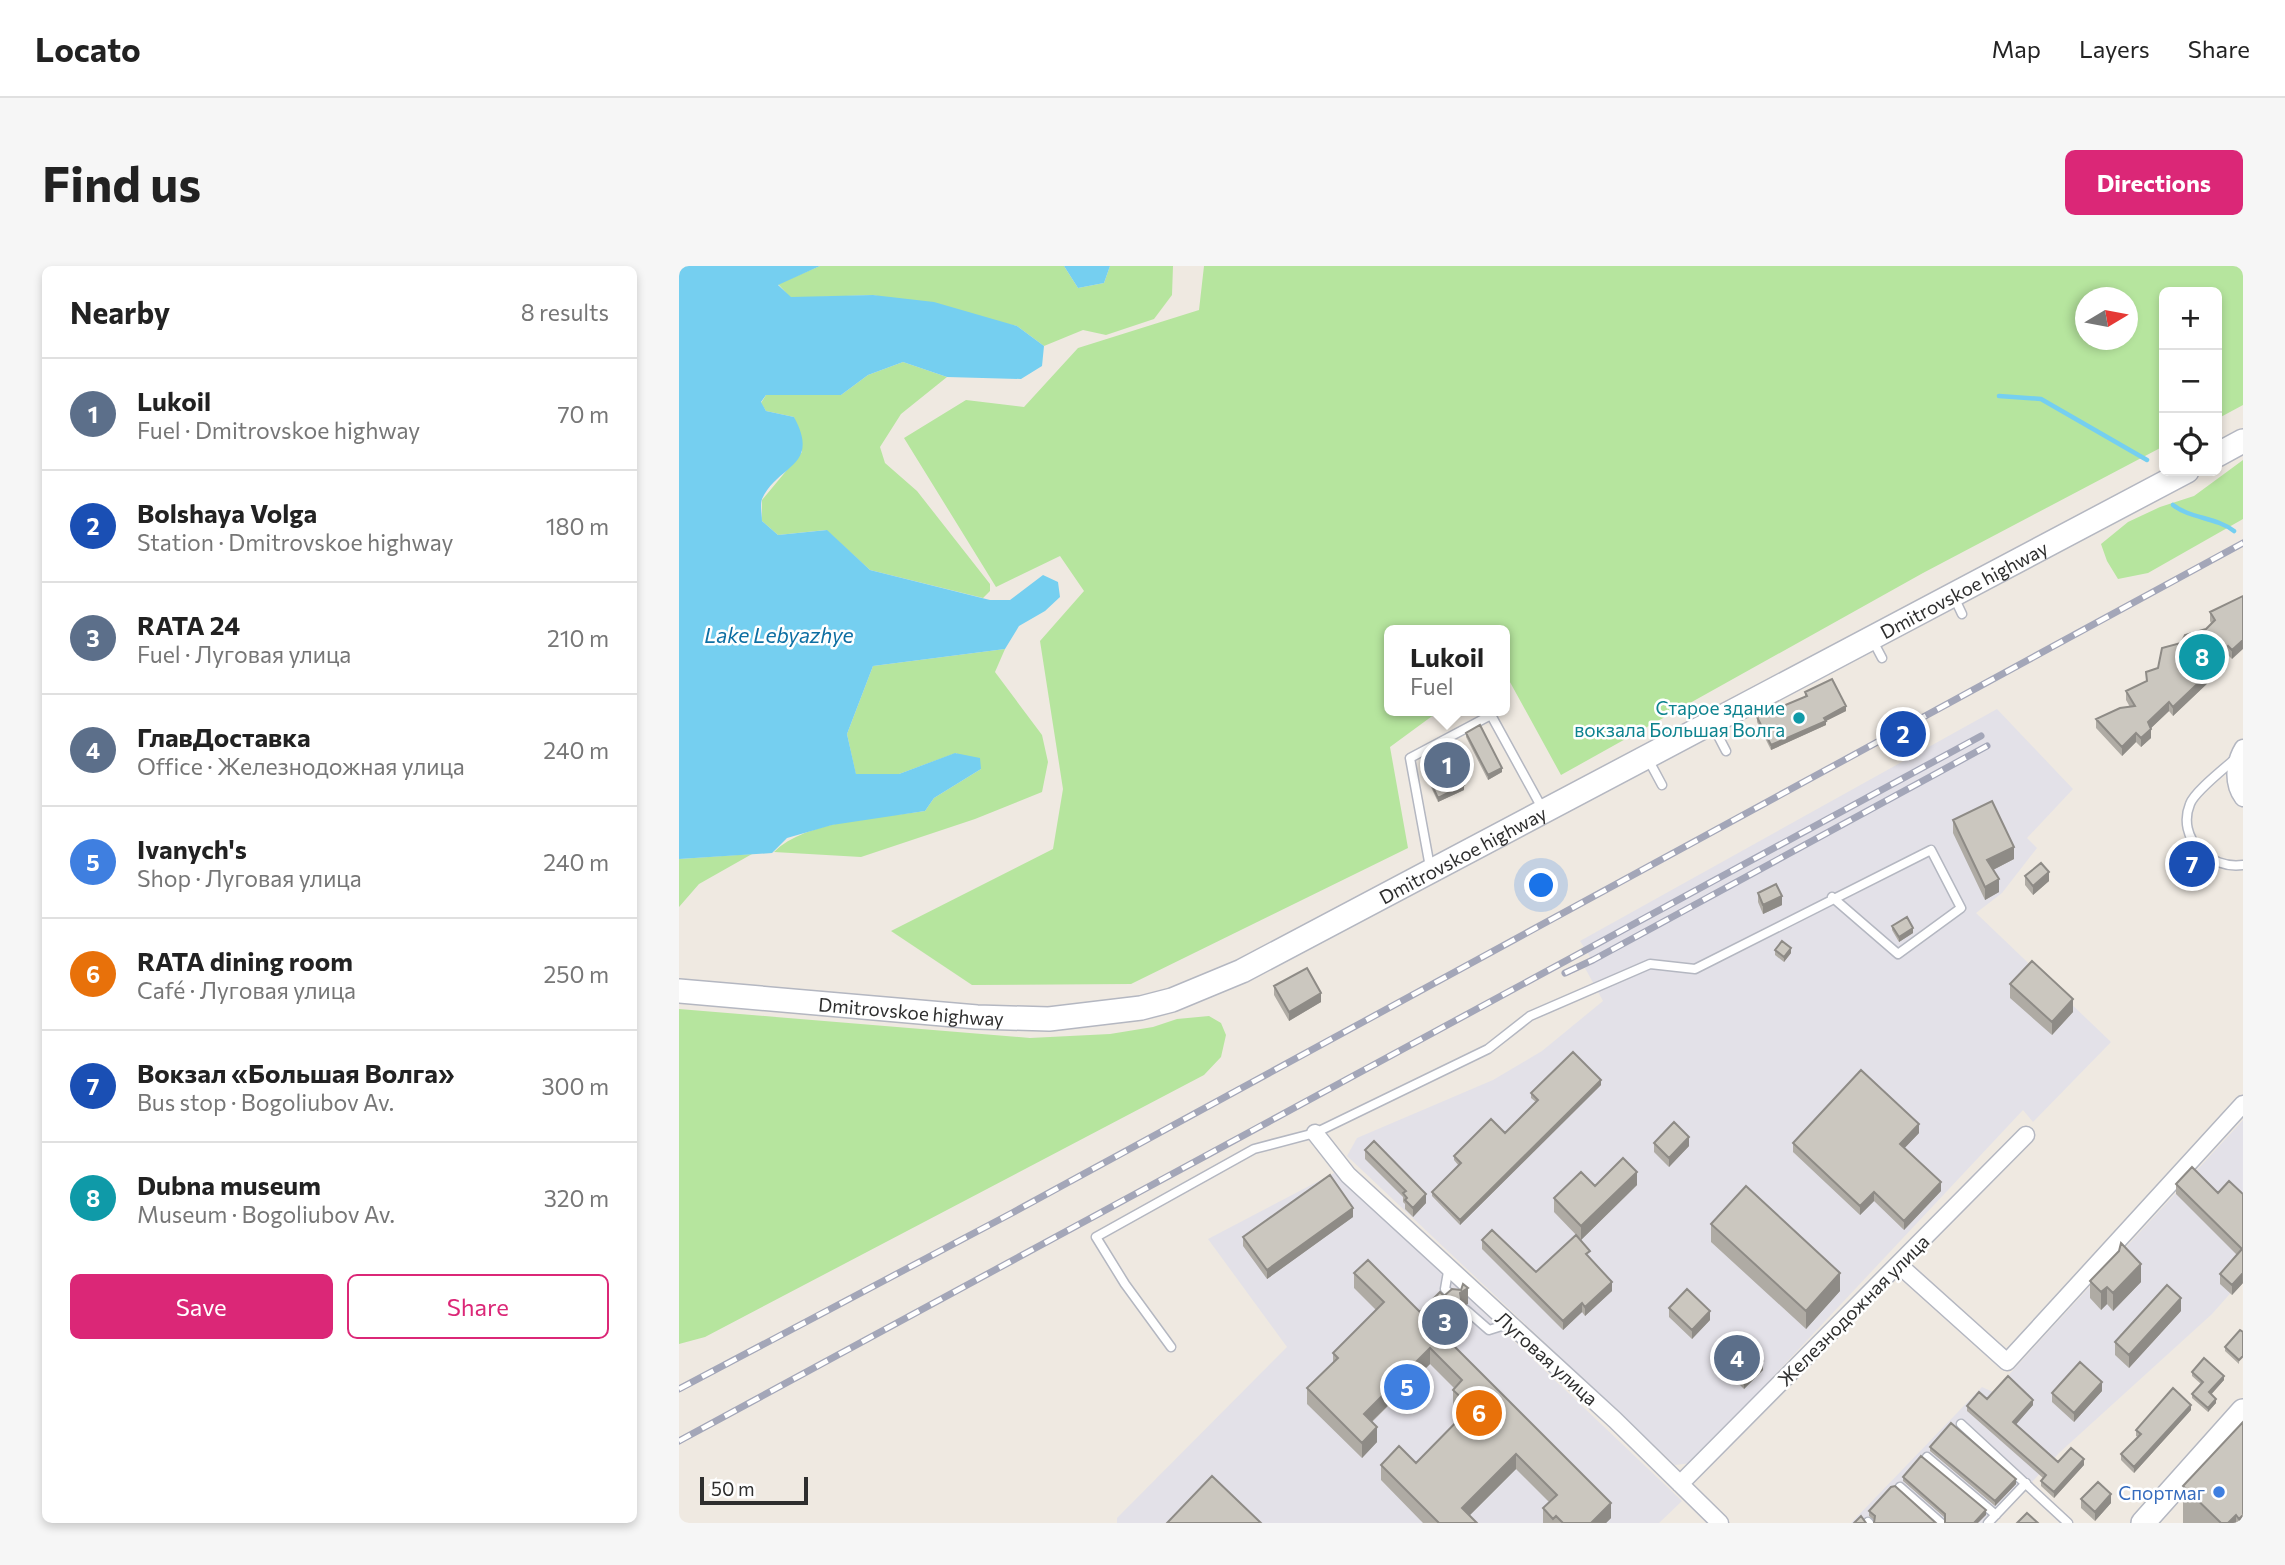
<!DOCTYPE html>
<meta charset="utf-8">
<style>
body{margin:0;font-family:Commissioner,sans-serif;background:#f6f6f6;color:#222}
.controls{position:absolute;right:21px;top:21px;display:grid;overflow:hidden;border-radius:10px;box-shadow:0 4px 10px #0003}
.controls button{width:63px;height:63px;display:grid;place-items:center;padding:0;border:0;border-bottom:2px solid #e0e0e0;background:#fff;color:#222;font:35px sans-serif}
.compass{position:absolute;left:1396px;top:21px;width:63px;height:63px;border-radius:50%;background:#fff;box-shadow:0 4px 10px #0003;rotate:80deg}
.scale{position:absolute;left:21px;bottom:18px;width:108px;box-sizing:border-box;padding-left:7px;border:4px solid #2e2e2e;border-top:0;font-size:19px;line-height:24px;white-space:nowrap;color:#2e2e2e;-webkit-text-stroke:5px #fff;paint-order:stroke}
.you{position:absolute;left:863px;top:620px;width:24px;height:24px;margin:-18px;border:5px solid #fff;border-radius:50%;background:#1a73e8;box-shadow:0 0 0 10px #1a73e833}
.badge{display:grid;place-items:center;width:46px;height:46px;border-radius:50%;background:#db2777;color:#fff;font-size:23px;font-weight:700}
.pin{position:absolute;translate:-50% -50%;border:4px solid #fff;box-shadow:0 2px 7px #0006}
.popup{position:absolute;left:705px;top:359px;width:126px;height:91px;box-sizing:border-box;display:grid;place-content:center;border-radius:10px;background:#fff;filter:drop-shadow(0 2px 5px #0005);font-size:23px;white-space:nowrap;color:#767676}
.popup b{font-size:26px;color:#222}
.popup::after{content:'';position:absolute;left:50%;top:100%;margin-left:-14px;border:14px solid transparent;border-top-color:#fff}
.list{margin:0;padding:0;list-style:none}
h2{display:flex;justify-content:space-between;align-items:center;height:91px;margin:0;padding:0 28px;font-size:30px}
h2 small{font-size:23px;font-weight:400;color:#767676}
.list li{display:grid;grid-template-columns:46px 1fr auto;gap:21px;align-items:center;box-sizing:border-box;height:112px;padding:0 28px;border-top:2px solid #e0e0e0}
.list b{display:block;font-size:26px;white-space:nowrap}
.list p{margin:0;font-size:23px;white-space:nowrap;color:#767676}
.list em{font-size:23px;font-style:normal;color:#767676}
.actions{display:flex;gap:14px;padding:21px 28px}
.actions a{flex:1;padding:16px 0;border:2px solid #db2777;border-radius:10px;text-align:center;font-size:24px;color:#db2777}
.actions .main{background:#db2777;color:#fff}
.icon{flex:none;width:38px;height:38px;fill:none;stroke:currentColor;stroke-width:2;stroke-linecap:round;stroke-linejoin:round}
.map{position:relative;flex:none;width:1564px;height:1257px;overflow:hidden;border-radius:10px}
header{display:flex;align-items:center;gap:42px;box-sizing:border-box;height:98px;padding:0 35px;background:#fff;border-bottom:2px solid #e0e0e0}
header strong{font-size:33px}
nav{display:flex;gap:38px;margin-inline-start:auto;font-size:24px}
.intro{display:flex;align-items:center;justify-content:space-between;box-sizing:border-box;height:168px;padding:0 42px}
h1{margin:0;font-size:49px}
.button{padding:18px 32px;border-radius:10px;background:#db2777;color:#fff;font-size:24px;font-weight:700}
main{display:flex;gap:42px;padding:0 42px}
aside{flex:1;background:#fff;border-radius:10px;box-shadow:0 4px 10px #0003}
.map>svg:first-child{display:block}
.industrial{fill:#e3e1e8}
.green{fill:#b6e59e;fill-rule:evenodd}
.water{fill:#75cff0}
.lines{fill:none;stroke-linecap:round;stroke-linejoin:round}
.stream{stroke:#75cff0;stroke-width:4.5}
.lane-casing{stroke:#b4b7c1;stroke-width:11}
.street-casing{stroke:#b4b7c1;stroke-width:19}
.secondary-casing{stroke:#b4b7c1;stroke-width:26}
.lane{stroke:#fff;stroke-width:8}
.street{stroke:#fff;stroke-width:16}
.secondary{stroke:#fff;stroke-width:23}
.rail-casing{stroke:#a3a6b8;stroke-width:7}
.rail{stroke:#fff;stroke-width:4.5;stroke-dasharray:13;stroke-linecap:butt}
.wall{fill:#afaba4}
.shaded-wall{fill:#8e8b86}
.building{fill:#cbc7bf;stroke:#8e8b86;stroke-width:2}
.culture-dot{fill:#0f9aa8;stroke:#fff;stroke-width:2.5}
.shop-dot{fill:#3f7fe0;stroke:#fff;stroke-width:2.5}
.labels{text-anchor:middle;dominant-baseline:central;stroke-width:5;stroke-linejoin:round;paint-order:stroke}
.street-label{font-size:19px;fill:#2e2e2e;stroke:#fff}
.culture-label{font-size:19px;fill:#0d838f;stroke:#fff;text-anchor:end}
.shop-label{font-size:19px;fill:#366cbe;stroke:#fff;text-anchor:end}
.water-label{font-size:21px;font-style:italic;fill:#0d6fa3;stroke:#fff}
</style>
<header>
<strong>Locato</strong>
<nav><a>Map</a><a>Layers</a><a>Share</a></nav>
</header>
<div class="intro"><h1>Find us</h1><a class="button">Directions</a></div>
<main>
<aside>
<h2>Nearby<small>8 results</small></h2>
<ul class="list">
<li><span class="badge" style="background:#5c6f8a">1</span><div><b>Lukoil</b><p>Fuel · Dmitrovskoe highway</p></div><em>70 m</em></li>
<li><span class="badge" style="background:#1a4fb4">2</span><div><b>Bolshaya Volga</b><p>Station · Dmitrovskoe highway</p></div><em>180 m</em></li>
<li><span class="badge" style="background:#5c6f8a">3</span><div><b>RATA 24</b><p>Fuel · Луговая улица</p></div><em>210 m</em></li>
<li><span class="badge" style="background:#5c6f8a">4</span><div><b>ГлавДоставка</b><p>Office · Железнодожная улица</p></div><em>240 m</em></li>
<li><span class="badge" style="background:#3f7fe0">5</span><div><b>Ivanych's</b><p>Shop · Луговая улица</p></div><em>240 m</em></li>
<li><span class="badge" style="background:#e8710a">6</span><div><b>RATA dining room</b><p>Café · Луговая улица</p></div><em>250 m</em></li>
<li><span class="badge" style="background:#1a4fb4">7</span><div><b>Вокзал «Большая Волга»</b><p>Bus stop · Bogoliubov Av.</p></div><em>300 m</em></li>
<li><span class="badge" style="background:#0f9aa8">8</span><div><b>Dubna museum</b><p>Museum · Bogoliubov Av.</p></div><em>320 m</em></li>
</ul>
<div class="actions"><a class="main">Save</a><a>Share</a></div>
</aside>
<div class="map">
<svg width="1564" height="1257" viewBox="0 0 1564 1257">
<rect width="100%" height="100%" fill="#efe9e1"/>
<path class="industrial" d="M1318 443 1394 523 1348 572 1358 582 1323 627 1297 647 1432 776 1354 856 1344 844 1013 1197 996 1199 668 890 678 872 814 814 863 785 924 735 906 702 915 697 901 675Z
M1564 854V1013L1533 1048 1380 1187 1315 1257H1172L1303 1121 1314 1126Z
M657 906 1003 1235 980 1257H438V1252L608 1081 529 973Z"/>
<path class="green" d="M141 0H385L399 22 425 17 431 0H494L493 29 475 53 427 69 404 64 365 80 338 60 194 29 112 32 99 18Z
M525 0H1564V139L1538 153V26H1485V180L1244 307 882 509 826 407V364H710V445H760L711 481 729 582 452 718 293 719 212 665 374 583 384 523 361 375 405 325 381 290 317 321 225 172 287 134 345 141 399 82 520 44ZM1406 32H1448V74H1406Z
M224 96 268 111 222 148 201 181 206 197 238 225 311 318V325L304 332 191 304 147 264 99 269 83 255V234L123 186 115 151 87 145 82 137 87 129H162L189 109Z
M1564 194V253L1469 307 1439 313 1428 295 1422 278 1449 256 1481 241 1515 230Z
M326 383 316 406 363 469 369 496 363 526 296 553 182 591 95 586C127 554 201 552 246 545L255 532 302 503 277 487 220 508 177 509 168 468 194 400Z
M73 588 20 618 0 641V593Z
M0 743 351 772 431 768 474 761 498 753 530 750 542 757 547 769 542 791 525 809 26 1071 0 1078Z"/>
<path class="water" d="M0 0H141L99 19 112 31 194 29 255 36 338 60 365 80 363 100 342 113 268 111 224 96 189 109 162 129H87L82 136 87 145 115 151C142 201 99 198 83 233 81 239 83 249 83 255L99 269 148 264 191 304 311 334H331L364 309 379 316 381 331 366 345 340 360 326 383 194 400 168 468 177 508H220L276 487 301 492 302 503 255 532 246 545 153 559 108 572 93 587 0 593Z
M385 0H431L425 17 399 22Z"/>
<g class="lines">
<path class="stream" d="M1320 130 1362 133 1468 194
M1494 239C1512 253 1537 251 1555 265"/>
<defs>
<path id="lane" d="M1275 331 1283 348
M1194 375 1203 392
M1034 460 1047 485
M1557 492C1546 502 1515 526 1511 538 1497 572 1531 604 1564 599
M969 493 983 519
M751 601 731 492 812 449 863 542
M770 1000 766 1023 777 1034
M787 1044 810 1064 829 1058
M492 1081 446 1018 417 971 575 883 636 867 809 783 851 750 971 698 1016 703 1252 584 1282 642 1219 688 1153 631
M1282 1158 1389 1257
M1248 1191 1317 1249
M1221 1221 1262 1257
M1189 1256 1190 1257
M1309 1257 1347 1217"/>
<path id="street" d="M1564 482C1555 497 1553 517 1564 532
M636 867 669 909 936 1154 1041 1257
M1220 999 1328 1096 1564 838
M1001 1218 1347 869"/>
<g id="secondary">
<path d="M1538 189 1564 175"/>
<path id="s1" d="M0 725 298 751 370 753 462 742 493 734 563 705 1508 205"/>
<path d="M1464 1257 1564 1145"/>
</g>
</defs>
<use href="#lane" class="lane-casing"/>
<use href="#street" class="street-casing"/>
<use href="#secondary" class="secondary-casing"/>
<use href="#lane" class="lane"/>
<use href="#street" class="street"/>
<use href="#secondary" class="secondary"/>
<defs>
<path id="rail" d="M886 707 914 694 1308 480
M0 1123 333 947 1564 277
M0 1175 1302 470"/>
</defs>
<use href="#rail" class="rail-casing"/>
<use href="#rail" class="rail"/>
</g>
<path class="wall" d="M1564 330 1553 393 1549 389 1533 404V413L1494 450 1490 445 1472 462V472L1462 481 1457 476 1443 490 1417 462V453L1451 441 1447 434V425L1467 416V406L1479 402 1502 377 1527 363 1532 357 1531 355V346Z
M1126 426 1167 445 1147 455V459L1092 484 1078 456V451L1126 431Z
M787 467 823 506 809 514 787 471Z
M744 500 785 524 759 536 744 504Z
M1274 554 1335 593 1314 604 1320 626 1306 634 1274 567Z
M1346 610 1370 615 1354 629 1346 619Z
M1079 627 1103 639 1084 648 1079 636Z
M1213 660 1234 667 1220 676 1213 664Z
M1096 684 1112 687 1105 696 1096 689Z
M1331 718 1394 746 1373 769 1331 732Z
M595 720 642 736 610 755 595 729Z
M922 819 781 959 753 930V926L780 900 775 894V890L826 867 857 836 852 832V827Z
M1240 867 1225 882 1262 925 1225 964 1195 935 1181 949 1114 886V877Z
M975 877 1010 880 990 901 975 886Z
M686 884 747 937 734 951 726 943V938L724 936V931L686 893Z
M1497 918 1539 927 1564 928V1017L1553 1029 1541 1018V1008L1558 989 1497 928Z
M958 919 902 974 875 946V932L916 920Z
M674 951 588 1013 564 980V971Z
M1032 958 1161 1025 1127 1063 1032 976Z
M803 974 857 1006 911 992 933 1025 906 1050 903 1046 884 1064 803 983Z
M675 1007 741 1046 765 1030 789 1038 782 1041V1048L779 1052V1060L767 1072 932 1252 927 1257H864V1242L870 1236 837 1203 790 1250 798 1257H744L702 1214V1199L737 1197 784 1149 774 1139V1124L775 1122 751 1098 693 1156 698 1176 683 1192 628 1138V1122L654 1096V1087L697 1044 675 1022Z
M1411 1015 1462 1016 1434 1045 1428 1038 1422 1044 1411 1032Z
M990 1042 1031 1054 1013 1073 990 1051Z
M1502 1045 1450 1102 1436 1089V1076Z
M1561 1064 1560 1098 1546 1085V1081Z
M1037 1086 1084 1104 1065 1123 1037 1095Z
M1513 1106 1545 1114 1532 1128 1537 1137 1529 1146 1513 1132V1128L1522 1118 1513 1110Z
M1423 1125 1395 1156 1373 1136V1127Z
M1308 1133 1354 1139 1337 1158 1379 1196 1405 1199 1375 1232 1362 1220V1215L1364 1212 1288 1145V1140Z
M1512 1144 1455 1207 1442 1194V1188L1459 1171 1457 1170V1164Z
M1564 1156V1257H1504V1220Z
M1251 1181 1337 1218 1316 1240 1251 1185Z
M1224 1211 1307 1249 1266 1252 1224 1215Z
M1212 1221 1195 1257V1254L1190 1250V1245Z
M1402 1233 1432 1237 1416 1255 1402 1242Z"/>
<path class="shaded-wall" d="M1564 374V383L1553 393V384Z
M1549 380V389L1533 404V413L1494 450V441L1529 399Z
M1490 436V445L1469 465V456Z
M1167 440V445L1147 455V459L1092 484V479Z
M1472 463V472L1462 481V472Z
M1457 467V476L1443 490V481Z
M823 502V506L809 514V509Z
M785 519V524L759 536V532Z
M1335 581V593L1308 607V594Z
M1370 606V615L1354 629V620Z
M1320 613V626L1306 634V621Z
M1103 630V639L1084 648V639Z
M1234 662V667L1220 676V671Z
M1112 682V687L1105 696V691Z
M642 727V736L610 755V746Z
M1394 733V746L1373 769V756Z
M922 814V819L781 959V954Z
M1240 858V867L1221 887V878Z
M1010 871V880L990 901V892Z
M958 906V919L902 974V960Z
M1262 916V925L1225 964V955Z
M1195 926V935L1181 949V940Z
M747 928V937L734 951V942Z
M674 942V951L588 1013V1004Z
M1462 998V1016L1434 1045V1027Z
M1161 1007V1025L1127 1063V1045Z
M1564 1007V1017L1553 1029V1019Z
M933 1016V1025L906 1050V1041Z
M1428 1021V1038L1422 1044V1026Z
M789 1022V1038L782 1041V1048L779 1052V1060L759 1079V1064L775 1040 781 1027Z
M1502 1032V1045L1450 1102V1089Z
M903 1037V1046L884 1064V1055Z
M1031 1045V1054L1013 1073V1064Z
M751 1082V1098L685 1163V1148Z
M1084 1095V1104L1065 1123V1114Z
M1545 1110V1114L1530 1131V1126Z
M1423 1116V1125L1395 1156V1147Z
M1537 1133V1137L1529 1146V1142Z
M1354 1134V1139L1334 1162V1156Z
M1512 1139V1144L1455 1207V1201Z
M698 1161V1176L683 1192V1177Z
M837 1188V1203L783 1257V1242Z
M1405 1193V1199L1375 1232V1226Z
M1337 1213V1218L1316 1240V1235Z
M1432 1228V1237L1416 1255V1246Z
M932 1237V1252L927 1257H912Z
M1307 1244V1249L1299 1257H1295Z
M1557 1249V1257H1549Z
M1564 1249V1257H1560V1253Z"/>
<path class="building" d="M1564 330V374L1553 384 1549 380 1529 399 1533 404 1494 441 1490 436 1469 456 1472 463 1462 472 1457 467 1443 481 1417 453 1441 442 1456 440 1447 425 1468 415 1467 406 1479 402 1483 382 1502 377 1506 369 1527 363 1536 354 1531 346Z
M1153 413 1167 440 1145 452 1147 455 1092 479 1078 451 1128 430 1126 426Z
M801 459 823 502 809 509 787 467Z
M769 487 785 519 759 532 744 500Z
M1313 535 1335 581 1308 594 1320 613 1306 621 1274 554Z
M1362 597 1370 606 1354 620 1346 610Z
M1097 618 1103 630 1084 639 1079 627Z
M1228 651 1234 662 1220 671 1213 660Z
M1103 675 1112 682 1105 691 1096 684Z
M1353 695 1394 733 1373 756 1331 718Z
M628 702 642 727 610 746 595 720Z
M894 786 922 814 781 954 753 926 782 897 775 890 812 853 826 867 859 834 852 827Z
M1182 804 1240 858 1221 878 1262 916 1225 955 1195 926 1181 940 1114 877Z
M995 856 1010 871 990 892 975 877Z
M695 875 747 928 734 942 726 934 728 932 724 927 727 925 686 884Z
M944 892 958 906 902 960 875 932 902 906 916 920Z
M1513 901 1539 927 1550 915 1564 928V1007L1553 1019 1541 1008 1563 983 1497 918Z
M651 909 674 942 588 1004 564 971Z
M1067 920 1161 1007 1127 1045 1032 958Z
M813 964 857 1006 897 969 911 985 907 988 933 1016 906 1041 903 1037 884 1055 803 974Z
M1442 977 1462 998 1434 1027 1428 1021 1422 1026 1411 1015 1440 985Z
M689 994 741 1046 761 1026 765 1030 773 1023 782 1024 784 1018 789 1022 781 1027 782 1033 775 1040 779 1045 759 1064 932 1237 912 1257H884L877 1250 874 1253 864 1242 878 1229 837 1188 783 1242 798 1257H760L702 1199 720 1180 737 1197 792 1141 774 1124 783 1114 751 1082 685 1148 698 1161 683 1177 628 1122 659 1092 654 1087 705 1036 675 1007Z
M1488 1019 1502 1032 1450 1089 1436 1076Z
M1008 1023 1031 1045 1013 1064 990 1042Z
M1561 1064 1564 1066V1090L1560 1094 1546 1081Z
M1056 1068 1084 1095 1065 1114 1037 1086Z
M1525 1092 1545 1110 1530 1126 1537 1133 1529 1142 1513 1128 1524 1116 1513 1106Z
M1401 1096 1423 1116 1395 1147 1373 1127Z
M1329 1110 1354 1134 1334 1156 1379 1196 1392 1182 1405 1193 1375 1226 1362 1215 1367 1209 1288 1140 1300 1126 1308 1133Z
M1494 1122 1512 1139 1455 1201 1442 1188 1462 1168 1457 1164Z
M1564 1156V1249L1560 1253 1557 1249 1549 1257H1542L1504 1220Z
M1272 1157 1337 1213 1316 1235 1251 1181Z
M1242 1190 1307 1244 1295 1257H1266V1248L1224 1211Z
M533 1210 582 1257H488Z
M1419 1216 1432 1228 1416 1246 1402 1233Z
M1216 1220 1257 1257H1194H1195L1196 1250 1190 1245 1212 1221Z
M1348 1247 1359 1257H1338Z
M1182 1250 1187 1257H1175Z"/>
<circle class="culture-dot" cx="1120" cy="452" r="7"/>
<circle class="shop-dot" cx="1540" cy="1226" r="7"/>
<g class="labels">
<g class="street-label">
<text stroke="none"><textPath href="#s1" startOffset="1388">Dmitrovskoe highway</textPath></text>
<text stroke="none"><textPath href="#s1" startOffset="821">Dmitrovskoe highway</textPath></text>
<text stroke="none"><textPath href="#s1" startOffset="233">Dmitrovskoe highway</textPath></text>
<text transform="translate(1174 1044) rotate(-45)">Железнодожная улица</text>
<text transform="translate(868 1092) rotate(42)">Луговая улица</text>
</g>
<g class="culture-label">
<text x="1106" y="441">Старое здание<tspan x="1106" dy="22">вокзала Большая Волга</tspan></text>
</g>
<g class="shop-label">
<text x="1526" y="1226">Спортмаг</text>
</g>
<g class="water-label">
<text x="100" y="368">Lake Lebyazhye</text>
</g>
</g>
</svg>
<div class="controls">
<button>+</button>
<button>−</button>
<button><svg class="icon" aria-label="locate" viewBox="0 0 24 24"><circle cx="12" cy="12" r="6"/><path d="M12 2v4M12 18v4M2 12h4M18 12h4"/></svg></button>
</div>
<svg class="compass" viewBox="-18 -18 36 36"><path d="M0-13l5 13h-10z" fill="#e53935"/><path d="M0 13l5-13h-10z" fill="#767676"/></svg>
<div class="scale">50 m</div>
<div class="you"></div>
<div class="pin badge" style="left:768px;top:499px;background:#5c6f8a">1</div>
<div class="popup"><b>Lukoil</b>Fuel</div>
<div class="pin badge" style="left:1224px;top:468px;background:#1a4fb4">2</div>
<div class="pin badge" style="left:766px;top:1056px;background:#5c6f8a">3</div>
<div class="pin badge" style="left:1058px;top:1092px;background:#5c6f8a">4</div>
<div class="pin badge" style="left:728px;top:1121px;background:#3f7fe0">5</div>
<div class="pin badge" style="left:800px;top:1147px;background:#e8710a">6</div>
<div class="pin badge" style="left:1513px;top:598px;background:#1a4fb4">7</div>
<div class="pin badge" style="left:1523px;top:391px;background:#0f9aa8">8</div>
</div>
</main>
